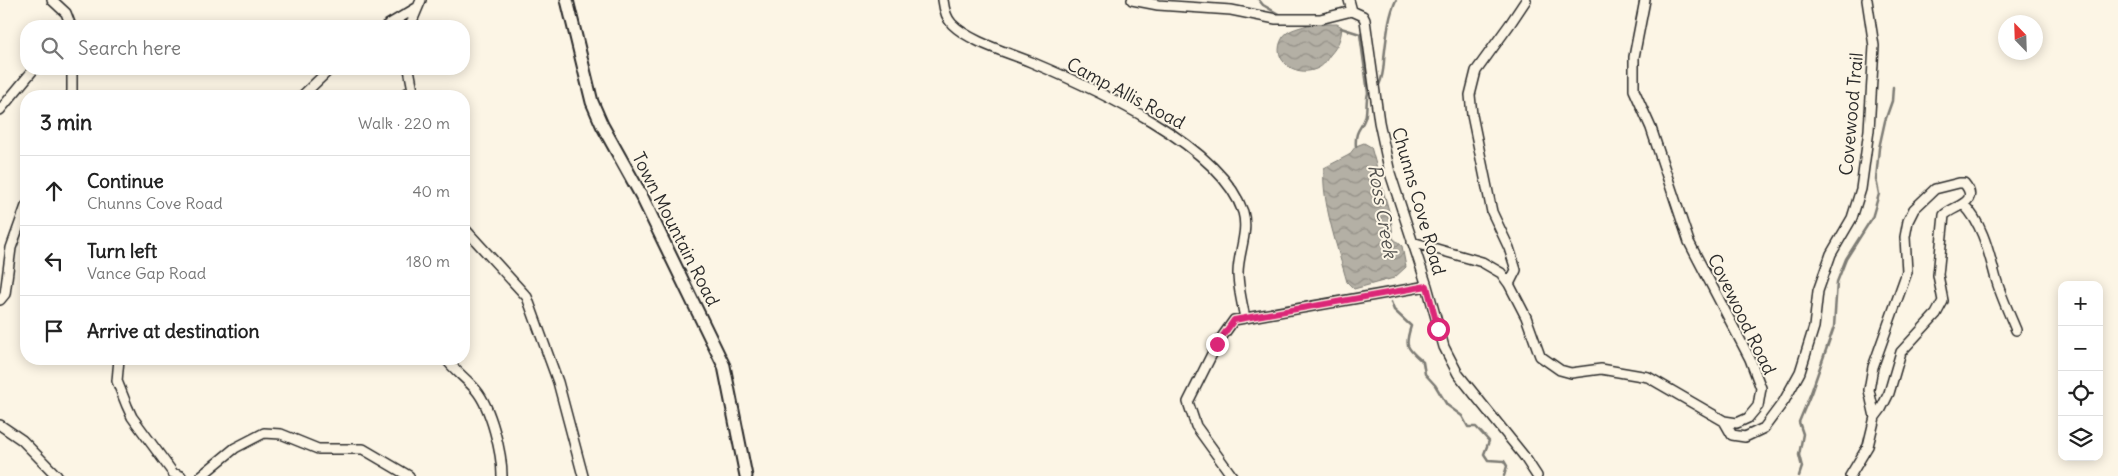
<!DOCTYPE html>
<meta charset="utf-8">
<style>
body{margin:0;font-family:Delius,sans-serif;background:#f6f6f6;color:#222}
.controls{position:absolute;right:15px;bottom:15px;display:grid;overflow:hidden;border-radius:10px;box-shadow:0 2px 12px #0003}
.controls button{width:45px;height:45px;display:grid;place-items:center;padding:0;border:0;border-bottom:1px solid #e0e0e0;background:#fff;color:#222;font:25px sans-serif}
.compass{position:absolute;left:1998px;top:15px;width:45px;height:45px;border-radius:50%;background:#fff;box-shadow:0 2px 12px #0003;rotate:337deg}
.stop{position:absolute;width:15px;height:15px;margin:-11px;border:4px solid #db2777;border-radius:50%;background:#fff}
.stop.end{background:#db2777;border-color:#fff;box-shadow:0 1px 5px #0008}
.list{margin:0;padding:0;list-style:none}
h2{display:flex;justify-content:space-between;align-items:center;height:65px;margin:0;padding:0 20px;font-size:21px}
h2 small{font-size:16px;font-weight:400;color:#767676}
.list li{display:grid;grid-template-columns:32px 1fr auto;gap:15px;align-items:center;box-sizing:border-box;height:70px;padding:0 20px;border-top:1px solid #e0e0e0}
.list b{display:block;font-size:19px;white-space:nowrap}
.list p{margin:0;font-size:16px;white-space:nowrap;color:#767676}
.list em{font-size:16px;font-style:normal;color:#767676}
.icon{flex:none;width:28px;height:28px;fill:none;stroke:currentColor;stroke-width:2;stroke-linecap:round;stroke-linejoin:round}
.map{position:relative;flex:none;width:2118px;height:476px;overflow:hidden}
.search{position:absolute;background:#fff;box-shadow:0 2px 12px #0003;left:20px;top:20px;width:450px;height:55px;display:flex;align-items:center;gap:12px;box-sizing:border-box;padding:0 18px;border-radius:20px;color:#767676;font-size:19px}
.panel{position:absolute;background:#fff;box-shadow:0 2px 12px #0003;left:20px;top:90px;width:450px;height:275px;border-radius:20px}
.map>svg:first-child{display:block}
.water{fill:url(#water-waves);stroke:#7d7b74}
.lines{fill:none;stroke-linecap:round;stroke-linejoin:round}
.stream{stroke:#7d7b74;stroke-width:2.5}
.minor-casing{stroke:#2b2b2b;stroke-width:12}
.major-casing{stroke:#2b2b2b;stroke-width:15}
.minor{stroke:#fcf5e5;stroke-width:9}
.major{stroke:#fcf5e5;stroke-width:11}
.route{stroke:#db2777;stroke-width:6}
.labels{text-anchor:middle;dominant-baseline:central;stroke-width:4;stroke-linejoin:round;paint-order:stroke}
.street-label{font-size:18px;fill:#2b2b2b;stroke:#fcf5e5}
.water-label{font-size:19px;font-style:italic;fill:#545350;stroke:#fcf5e5}
</style>
<div class="map">
<svg width="2118" height="476" viewBox="0 0 2118 476">
<defs>
<pattern id="water-waves" width="16" height="10" patternUnits="userSpaceOnUse" patternTransform="scale(1.25)"><rect width="16" height="10" fill="#b4b0a5"/><path d="M0 5q4-4 8 0t8 0" fill="none" stroke="#938f87"/></pattern>
</defs>
<rect width="100%" height="100%" fill="#fcf5e5"/>
<filter id="ink" filterUnits="userSpaceOnUse"><feTurbulence type="fractalNoise" baseFrequency=".02" numOctaves="2"/><feDisplacementMap in="SourceGraphic" scale="10" xChannelSelector="R" yChannelSelector="G"/><feConvolveMatrix kernelMatrix="1 2 1 2 8 2 1 2 1" color-interpolation-filters="sRGB"/></filter>
<g filter="url(#ink)">
<path class="water" d="M1311 24H1337L1342 27C1341 39 1338 46 1330 55 1327 59 1324 65 1320 67 1299 80 1268 61 1283 37 1288 29 1303 27 1311 24Z
M1364 143 1371 147 1391 218 1393 238 1402 246 1406 267 1394 278 1354 289 1347 282C1338 249 1321 201 1324 168L1349 155 1356 146Z"/>
<g class="lines">
<path class="stream" d="M1259 0 1263 5 1282 16
M1341 28 1360 34 1368 93C1366 100 1367 106 1366 113 1365 127 1354 127 1356 147
M1379 85C1385 72 1383 64 1385 50 1387 34 1389 15 1396 0
M1391 302 1394 310 1411 326C1404 347 1407 348 1423 362L1425 374 1435 385 1447 405 1462 416 1468 427H1476L1489 441 1484 454 1488 460 1504 461 1507 466 1504 476
M1799 476 1802 467 1799 455 1803 434 1799 422 1811 393 1834 327 1837 282 1846 259 1872 218 1879 194 1876 179 1879 148 1885 121 1892 101 1893 87"/>
<defs>
<path id="minor" d="M52 0 66 13 71 26
M943 0C944 8 946 18 952 24 970 42 1007 52 1031 62 1093 88 1220 144 1243 212 1249 232 1238 253 1238 273 1238 287 1242 303 1245 318
M1132 0 1158 5 1231 10 1276 19H1320L1352 11
M1349 0 1352 11 1363 16 1365 20 1379 122 1390 173 1427 286 1444 347 1458 374 1524 456 1537 476
M386 26 418 7
M410 26 421 0
M70 96 72 92V69
M302 96 330 69
M401 96 413 90 409 69
M0 110 34 69
M1964 205C1983 224 1989 254 1996 279 2001 296 2009 313 2016 330
M464 228 527 297 558 382 583 476
M1412 242 1482 262 1501 273 1509 284 1526 317 1540 356 1560 370 1571 373 1601 369 1648 377 1724 421 1737 423 1748 418 1758 406 1761 388 1750 359 1689 242 1651 128 1634 90V57L1645 0
M1509 284 1516 270 1509 248 1492 212 1472 115 1470 95 1476 71 1510 24 1526 0
M0 300 5 294 11 248 26 206
M119 359 117 381 127 406 132 417 173 473 181 476
M446 359C455 371 467 379 476 390 491 408 502 453 502 476
M1724 421 1732 435 1745 437 1764 428 1784 401 1800 372 1814 327 1818 291 1831 254 1852 218 1861 189 1869 130 1874 46 1867 0
M0 425 22 440 57 476
M201 476 235 448 264 433 281 434 318 449H363L409 476
M1232 476 1196 426 1188 402 1217 344 1234 320 1427 286
M1850 476 1868 446 1875 417 1881 409 1889 393 1901 352 1936 314 1943 301 1938 275 1944 215C1955 205 1981 203 1964 183H1959L1935 189 1914 209 1908 221 1905 237 1907 272 1873 367 1869 390 1875 417"/>
<path id="major" d="M567 0 592 102 602 125 641 195 724 366 746 476"/>
</defs>
<use href="#minor" class="minor-casing"/>
<use href="#major" class="major-casing"/>
<use href="#minor" class="minor"/>
<use href="#major" class="major"/>
</g>
</g>
<g class="lines" filter="url(#ink)">
<path class="route" d="M1217 344 1234 320 1427 286 1438 329"/>
</g>
<g class="labels">
<g class="street-label">
<text transform="translate(1126 93) rotate(28)">Camp Allis Road</text>
<text transform="translate(1851 114) rotate(-85)">Covewood Trail</text>
<text transform="translate(1419 201) rotate(74)">Chunns Cove Road</text>
<text transform="translate(676 229) rotate(63)">Town Mountain Road</text>
<text transform="translate(1742 314) rotate(64)">Covewood Road</text>
</g>
<g class="water-label">
<text transform="translate(1383 211) rotate(80)">Ross Creek</text>
</g>
</g>
</svg>
<div class="controls">
<button>+</button>
<button>−</button>
<button><svg class="icon" aria-label="locate" viewBox="0 0 24 24"><circle cx="12" cy="12" r="6"/><path d="M12 2v4M12 18v4M2 12h4M18 12h4"/></svg></button>
<button><svg class="icon" aria-label="layers" viewBox="0 0 24 24"><path d="M12 4l9 5-9 5-9-5zM3 14l9 5 9-5"/></svg></button>
</div>
<svg class="compass" viewBox="-18 -18 36 36"><path d="M0-13l5 13h-10z" fill="#e53935"/><path d="M0 13l5-13h-10z" fill="#767676"/></svg>
<div class="stop" style="left:1438px;top:329px"></div>
<div class="stop end" style="left:1217px;top:344px"></div>
<div class="search"><svg class="icon" aria-label="search" viewBox="0 0 24 24"><circle cx="10" cy="10" r="6"/><path d="M15 15l6 6"/></svg>Search here</div>
<section class="panel">
<h2>3 min<small>Walk · 220 m</small></h2>
<ul class="list">
<li><svg class="icon" aria-label="ahead" viewBox="0 0 24 24"><path d="M12 20V5M6 11l6-6 6 6"/></svg><div><b>Continue</b><p>Chunns Cove Road</p></div><em>40 m</em></li>
<li><svg class="icon" aria-label="left" viewBox="0 0 24 24"><path d="M17 20v-9H6M10 6l-5 5 5 5"/></svg><div><b>Turn left</b><p>Vance Gap Road</p></div><em>180 m</em></li>
<li><svg class="icon" aria-label="arrive" viewBox="0 0 24 24"><path d="M6 21V4h12l-3 4 3 4H6"/></svg><div><b>Arrive at destination</b></div></li>
</ul>
</section>
</div>
